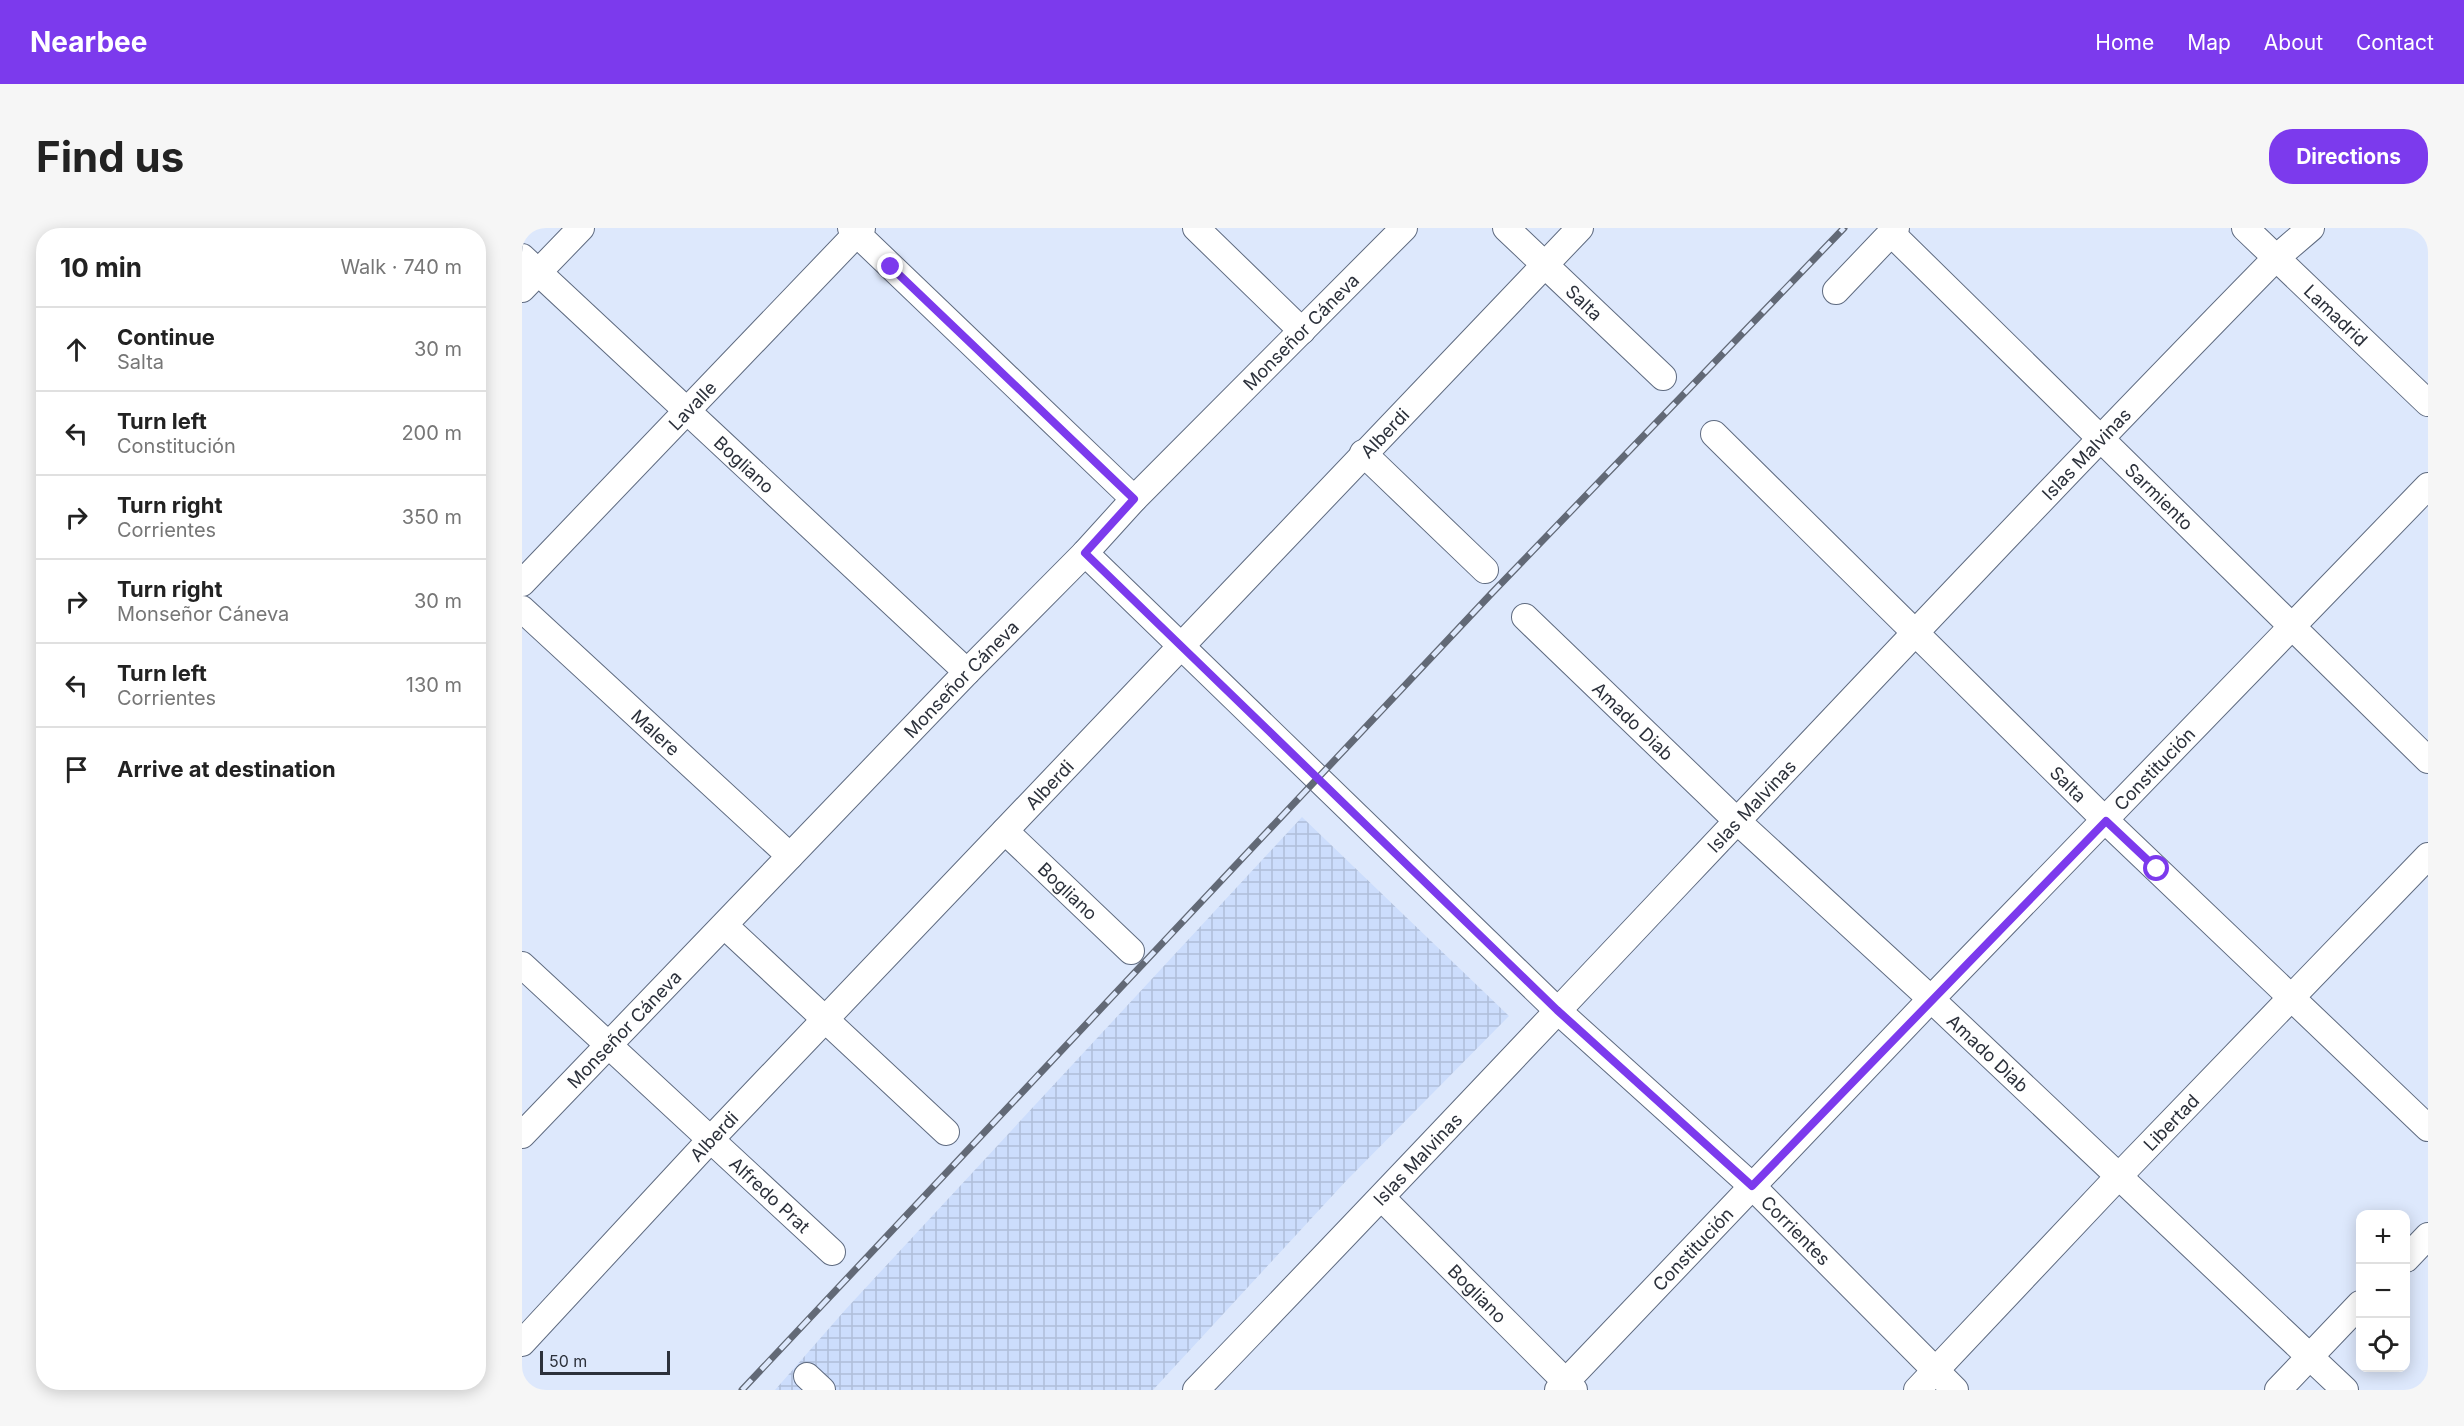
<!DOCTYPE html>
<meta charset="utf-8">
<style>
body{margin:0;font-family:Inter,sans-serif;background:#f6f6f6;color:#222}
.controls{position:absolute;right:18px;bottom:18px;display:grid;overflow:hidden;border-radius:12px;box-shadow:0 3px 15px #0003}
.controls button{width:54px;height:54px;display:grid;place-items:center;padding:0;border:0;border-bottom:2px solid #e0e0e0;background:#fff;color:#222;font:30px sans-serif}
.scale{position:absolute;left:18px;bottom:15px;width:130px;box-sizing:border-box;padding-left:6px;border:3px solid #2c313b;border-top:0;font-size:16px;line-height:21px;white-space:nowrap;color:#2c313b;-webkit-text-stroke:4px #dde8fc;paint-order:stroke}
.stop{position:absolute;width:18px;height:18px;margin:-14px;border:4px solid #7c3aed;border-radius:50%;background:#fff}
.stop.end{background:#7c3aed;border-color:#fff;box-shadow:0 2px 6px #0008}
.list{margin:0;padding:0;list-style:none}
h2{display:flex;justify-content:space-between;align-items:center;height:78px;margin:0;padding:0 24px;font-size:26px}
h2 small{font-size:20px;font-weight:400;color:#767676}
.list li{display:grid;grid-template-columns:39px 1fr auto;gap:18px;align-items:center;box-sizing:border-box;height:84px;padding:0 24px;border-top:2px solid #e0e0e0}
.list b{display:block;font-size:22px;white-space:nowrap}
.list p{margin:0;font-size:20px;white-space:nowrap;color:#767676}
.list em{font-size:20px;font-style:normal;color:#767676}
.icon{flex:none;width:33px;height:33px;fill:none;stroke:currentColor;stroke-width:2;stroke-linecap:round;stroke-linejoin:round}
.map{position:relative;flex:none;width:1906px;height:1162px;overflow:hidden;border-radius:24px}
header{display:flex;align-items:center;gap:36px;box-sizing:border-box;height:84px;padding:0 30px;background:#7c3aed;color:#fff}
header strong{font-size:28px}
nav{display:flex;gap:33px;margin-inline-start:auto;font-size:21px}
.intro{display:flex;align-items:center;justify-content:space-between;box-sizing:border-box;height:144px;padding:0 36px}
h1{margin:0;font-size:42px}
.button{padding:15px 27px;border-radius:24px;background:#7c3aed;color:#fff;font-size:21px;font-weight:700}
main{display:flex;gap:36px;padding:0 36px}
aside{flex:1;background:#fff;border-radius:24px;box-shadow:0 3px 15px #0003}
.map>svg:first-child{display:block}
.industrial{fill:url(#industrial-grid)}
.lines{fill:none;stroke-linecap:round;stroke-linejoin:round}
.minor-casing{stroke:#5f6b80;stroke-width:28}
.minor{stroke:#fff;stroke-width:26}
.rail-casing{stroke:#626976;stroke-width:7}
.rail{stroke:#dde8fc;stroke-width:4.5;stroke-dasharray:14;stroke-linecap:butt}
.route{stroke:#7c3aed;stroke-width:8}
.labels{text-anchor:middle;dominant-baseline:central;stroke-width:4.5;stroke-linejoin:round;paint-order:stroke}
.street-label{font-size:18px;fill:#2c313b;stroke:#dde8fc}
</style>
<header>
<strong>Nearbee</strong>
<nav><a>Home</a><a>Map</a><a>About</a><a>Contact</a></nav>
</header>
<div class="intro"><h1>Find us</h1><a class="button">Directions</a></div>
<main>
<aside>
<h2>10 min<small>Walk · 740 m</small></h2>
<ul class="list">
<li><svg class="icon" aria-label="ahead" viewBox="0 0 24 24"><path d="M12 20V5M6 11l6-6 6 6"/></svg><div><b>Continue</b><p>Salta</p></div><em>30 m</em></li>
<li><svg class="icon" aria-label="left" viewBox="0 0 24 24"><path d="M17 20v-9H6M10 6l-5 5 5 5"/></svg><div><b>Turn left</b><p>Constitución</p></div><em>200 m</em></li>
<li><svg class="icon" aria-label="right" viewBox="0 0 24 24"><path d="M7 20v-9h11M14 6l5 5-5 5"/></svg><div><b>Turn right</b><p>Corrientes</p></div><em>350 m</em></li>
<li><svg class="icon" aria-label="right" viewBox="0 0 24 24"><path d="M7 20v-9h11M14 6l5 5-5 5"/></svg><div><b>Turn right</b><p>Monseñor Cáneva</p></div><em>30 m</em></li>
<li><svg class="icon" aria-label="left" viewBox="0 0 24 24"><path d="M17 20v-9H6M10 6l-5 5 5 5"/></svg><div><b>Turn left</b><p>Corrientes</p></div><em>130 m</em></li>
<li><svg class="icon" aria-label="arrive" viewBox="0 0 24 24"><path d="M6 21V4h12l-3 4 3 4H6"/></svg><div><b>Arrive at destination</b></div></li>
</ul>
</aside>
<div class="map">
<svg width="1906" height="1162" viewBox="0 0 1906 1162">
<defs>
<pattern id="industrial-grid" width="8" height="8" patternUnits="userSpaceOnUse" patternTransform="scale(1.5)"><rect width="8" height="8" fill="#ccddfc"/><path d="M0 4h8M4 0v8" fill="none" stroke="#afbed9"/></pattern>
</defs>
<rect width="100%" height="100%" fill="#dde8fc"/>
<path class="industrial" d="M780 589 987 788 823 954 631 1162H253L324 1081Z"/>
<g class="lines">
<defs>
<g id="minor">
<path d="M329 0 612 271"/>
<path d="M674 0 780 103"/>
<path id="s1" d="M984 0 1141 149"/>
<path id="s2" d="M1723 0 1906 175"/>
<path id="s3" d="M1369 5 1906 532"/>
<path id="s4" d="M0 29 445 444"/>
<path d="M0 61 59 0"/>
<path d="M1314 63 1374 0"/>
<path id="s5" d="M1192 206 1584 593 1906 900"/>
<path d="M841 225 963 342"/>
<path id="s6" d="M563 325 1035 782 1230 958 1433 1162"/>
<path id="s7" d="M0 355 340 0"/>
<path id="s8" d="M0 381 268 628"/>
<path id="s9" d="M1003 389 1214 592 1409 771 1823 1162"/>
<path id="s10" d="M483 603 609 723"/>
<path d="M203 698 424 904"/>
<path id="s11" d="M0 737 310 1024"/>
<path id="s12" d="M0 907 445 444 563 325 612 271 882 0"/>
<path id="s13" d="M860 970 1052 1162"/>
<path d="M1884 1031 1906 1008"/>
<path id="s14" d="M0 1115 188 912 1058 0"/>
<path d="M285 1148 300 1162"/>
<path id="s15" d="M674 1162C1037 787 1389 402 1754 30L1789 0"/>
<path id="s16" d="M1036 1162 1409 771 1906 258"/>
<path id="s17" d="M1395 1162 1596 949 1906 628"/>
<path d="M1756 1162 1838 1076"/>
</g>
</defs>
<use href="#minor" class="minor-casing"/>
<use href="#minor" class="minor"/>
<defs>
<path id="rail" d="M220 1162 968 367 1322 0"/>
</defs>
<use href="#rail" class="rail-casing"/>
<use href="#rail" class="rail"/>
</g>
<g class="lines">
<path class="route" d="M369 39 612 271 563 325 1035 782 1230 958 1584 593 1635 641"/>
</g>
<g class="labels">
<g class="street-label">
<text stroke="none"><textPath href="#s1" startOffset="108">Salta</textPath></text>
<text stroke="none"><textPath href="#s2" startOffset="126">Lamadrid</textPath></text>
<text stroke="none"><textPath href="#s12" startOffset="1119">Monseñor Cáneva</textPath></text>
<text stroke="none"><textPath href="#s7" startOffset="246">Lavalle</textPath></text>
<text stroke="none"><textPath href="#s14" startOffset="1254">Alberdi</textPath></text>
<text stroke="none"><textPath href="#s15" startOffset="1292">Islas Malvinas</textPath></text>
<text stroke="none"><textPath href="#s4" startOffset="304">Bogliano</textPath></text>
<text stroke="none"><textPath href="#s3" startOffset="376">Sarmiento</textPath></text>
<text stroke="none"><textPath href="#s12" startOffset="633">Monseñor Cáneva</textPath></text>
<text stroke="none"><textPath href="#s9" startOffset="150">Amado Diab</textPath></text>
<text stroke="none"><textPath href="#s8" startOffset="182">Malere</textPath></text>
<text stroke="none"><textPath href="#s16" startOffset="861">Constitución</textPath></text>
<text stroke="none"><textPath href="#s14" startOffset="768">Alberdi</textPath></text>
<text stroke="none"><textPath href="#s5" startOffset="498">Salta</textPath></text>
<text stroke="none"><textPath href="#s15" startOffset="806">Islas Malvinas</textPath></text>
<text stroke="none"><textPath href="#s10" startOffset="87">Bogliano</textPath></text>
<text stroke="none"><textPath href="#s12" startOffset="147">Monseñor Cáneva</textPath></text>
<text stroke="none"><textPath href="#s9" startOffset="636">Amado Diab</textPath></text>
<text stroke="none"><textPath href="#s17" startOffset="369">Libertad</textPath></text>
<text stroke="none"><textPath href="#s14" startOffset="282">Alberdi</textPath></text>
<text stroke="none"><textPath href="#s15" startOffset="320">Islas Malvinas</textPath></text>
<text stroke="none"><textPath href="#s11" startOffset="338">Alfredo Prat</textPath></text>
<text stroke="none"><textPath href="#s6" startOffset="982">Corrientes</textPath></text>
<text stroke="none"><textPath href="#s16" startOffset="195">Constitución</textPath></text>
<text stroke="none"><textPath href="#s13" startOffset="135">Bogliano</textPath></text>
</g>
</g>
</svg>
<div class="controls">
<button>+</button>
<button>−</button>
<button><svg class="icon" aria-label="locate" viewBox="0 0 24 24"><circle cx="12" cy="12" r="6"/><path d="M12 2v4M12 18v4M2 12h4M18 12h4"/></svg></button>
</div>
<div class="scale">50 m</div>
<div class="stop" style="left:1635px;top:641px"></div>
<div class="stop end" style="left:369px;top:39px"></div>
</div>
</main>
